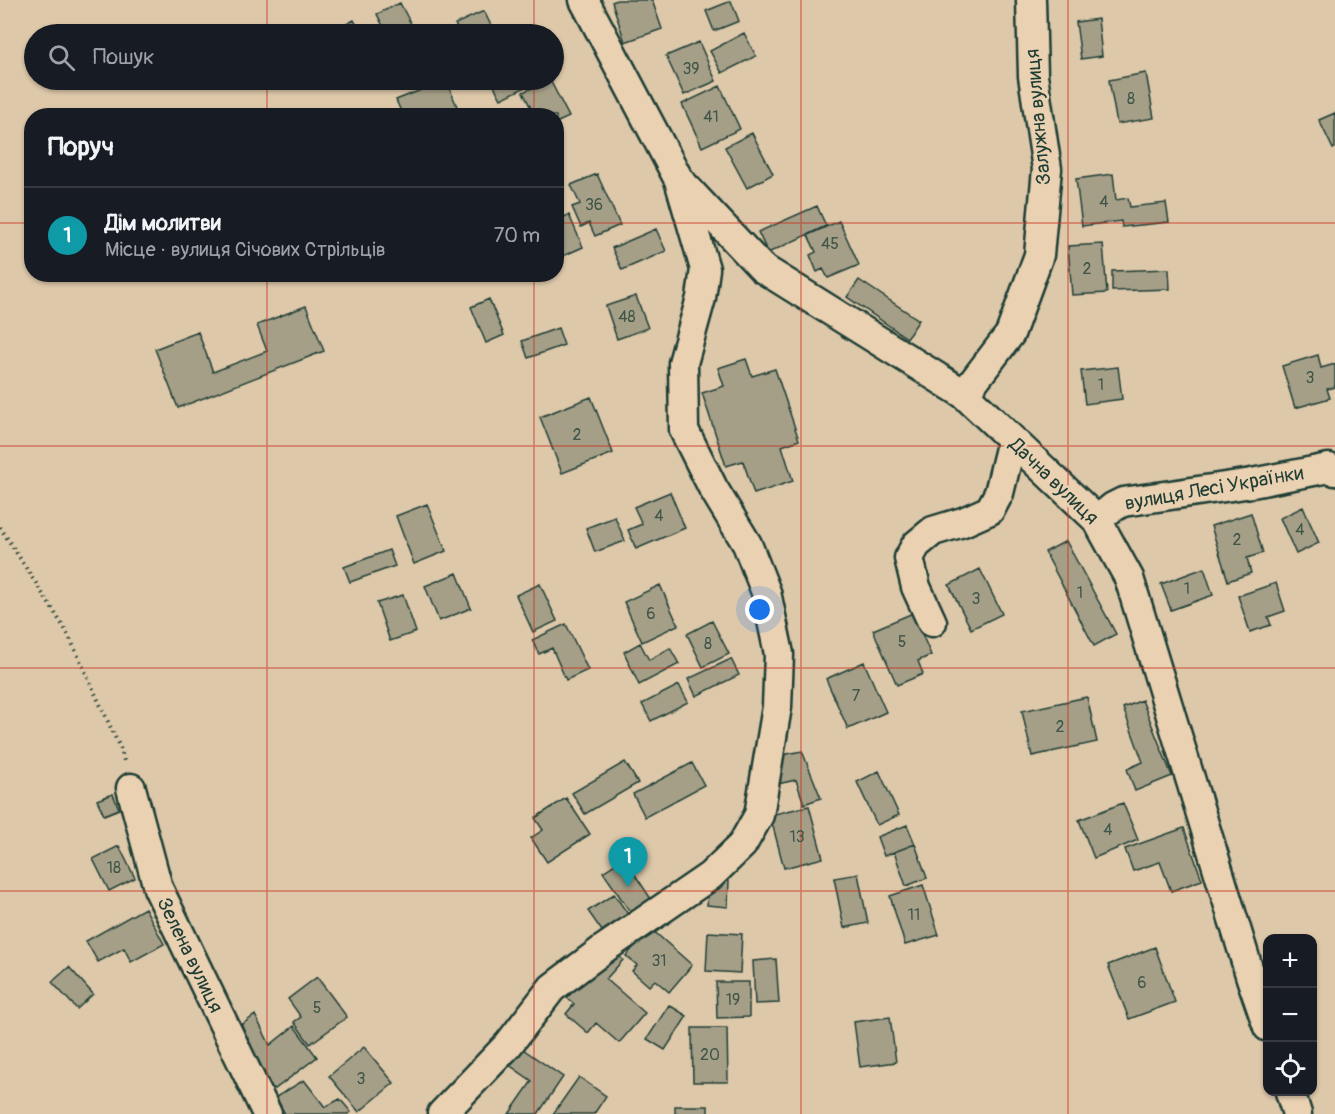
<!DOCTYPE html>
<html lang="uk">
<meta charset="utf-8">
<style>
body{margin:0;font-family:Pangolin,sans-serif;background:#20242c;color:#f1f3f6}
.controls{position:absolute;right:18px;bottom:18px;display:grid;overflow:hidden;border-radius:12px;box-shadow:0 2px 4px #0004}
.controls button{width:54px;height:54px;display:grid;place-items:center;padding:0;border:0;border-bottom:2px solid #363941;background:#171b24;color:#f1f3f6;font:30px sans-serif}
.you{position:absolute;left:760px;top:610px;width:21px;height:21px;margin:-15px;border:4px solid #fff;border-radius:50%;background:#1a73e8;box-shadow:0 0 0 9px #1a73e833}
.badge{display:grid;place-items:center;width:39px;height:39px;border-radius:50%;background:#2563eb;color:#fff;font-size:20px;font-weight:700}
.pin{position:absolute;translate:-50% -50px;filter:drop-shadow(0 2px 3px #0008)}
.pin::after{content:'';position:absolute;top:32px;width:21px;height:18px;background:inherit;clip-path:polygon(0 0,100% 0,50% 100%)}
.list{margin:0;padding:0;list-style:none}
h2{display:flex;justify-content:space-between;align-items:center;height:78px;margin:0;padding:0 24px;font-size:26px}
h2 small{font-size:20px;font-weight:400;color:#9ea1a6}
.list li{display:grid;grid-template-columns:39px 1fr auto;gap:18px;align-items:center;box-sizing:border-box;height:96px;padding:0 24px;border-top:2px solid #363941}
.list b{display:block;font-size:22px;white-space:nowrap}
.list p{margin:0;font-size:20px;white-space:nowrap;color:#9ea1a6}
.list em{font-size:20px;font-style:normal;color:#9ea1a6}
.icon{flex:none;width:33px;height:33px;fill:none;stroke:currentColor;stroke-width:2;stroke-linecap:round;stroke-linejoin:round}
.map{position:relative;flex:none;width:1335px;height:1114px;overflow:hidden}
.search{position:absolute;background:#171b24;box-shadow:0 2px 4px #0004;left:24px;top:24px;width:540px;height:66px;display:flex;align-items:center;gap:15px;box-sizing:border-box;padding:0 21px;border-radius:33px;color:#9ea1a6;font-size:22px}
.panel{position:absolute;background:#171b24;box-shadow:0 2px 4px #0004;left:24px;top:108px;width:540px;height:174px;border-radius:24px}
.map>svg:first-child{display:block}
.building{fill:#a59f88;stroke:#1f3d34;stroke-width:1.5}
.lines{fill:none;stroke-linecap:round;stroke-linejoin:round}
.minor-casing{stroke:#1f3d34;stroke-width:33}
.path{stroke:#1f3d34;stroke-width:4;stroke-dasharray:1.5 4.5;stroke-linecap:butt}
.minor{stroke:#ead1b2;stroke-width:28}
.grid{fill:none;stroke:#c8321e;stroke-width:1.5;stroke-opacity:0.55}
.labels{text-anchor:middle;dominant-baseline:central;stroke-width:5;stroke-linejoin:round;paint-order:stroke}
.number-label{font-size:16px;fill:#405649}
.street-label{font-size:20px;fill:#1f3d34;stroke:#ead1b2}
</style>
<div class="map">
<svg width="1335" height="1114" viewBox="0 0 1335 1114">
<rect width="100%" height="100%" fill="#dec8aa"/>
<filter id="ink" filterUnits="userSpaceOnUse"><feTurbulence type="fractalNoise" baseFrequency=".0167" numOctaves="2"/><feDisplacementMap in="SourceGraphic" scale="12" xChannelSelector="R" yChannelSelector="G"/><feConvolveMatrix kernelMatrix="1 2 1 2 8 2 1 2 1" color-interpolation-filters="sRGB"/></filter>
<g filter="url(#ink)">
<path class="building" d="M617 0H652L662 29 625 42 612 2Z
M731 1 739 21 714 31 706 11Z
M400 3 412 26 393 34H387L377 14Z
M484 11 495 34H460L455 24Z
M1098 19 1102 56 1081 59 1076 22Z
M354 20 362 34H337L335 30Z
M744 33 756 56 722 73 710 51Z
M699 42 716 81 684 95 666 56Z
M1146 73 1154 118 1117 124 1109 80Z
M446 80 461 116H403L396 100Z
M491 80H538V81L501 99Z
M550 80 569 117 556 123V116H535L523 92Z
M720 86 740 129 702 147 682 104Z
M1335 113V148L1333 149 1319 120Z
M752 133 773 174 747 188 725 147Z
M597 174 620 225 595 236 589 223 581 227 572 207 580 204 571 185Z
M1113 174 1116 200 1128 198 1130 207 1166 203 1169 222 1122 227 1121 221 1082 226 1076 179Z
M817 206 826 226 768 253 758 232Z
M569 215 583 247 556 259V220Z
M839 221 859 265 828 278 823 269 817 272 810 255 816 252 808 235Z
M656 229 666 251 622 270 612 248Z
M1103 244 1107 293 1072 295 1068 246Z
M1169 269 1170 289 1112 291V271Z
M859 280 919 320 907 338 847 297Z
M636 296 648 328 617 339 606 306Z
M489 299 504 335 486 343 471 307Z
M306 306 324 351 178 408 155 349 198 332 213 372 267 351 257 325Z
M558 328 564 345 528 358 522 341Z
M1318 355 1321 368 1335 364V387L1327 389 1330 398 1295 408 1282 366Z
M746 359 752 376 775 369 799 440 782 446 793 481 754 494 743 461 726 466 702 393 724 386 718 368Z
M1118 367 1122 399 1085 404 1081 371Z
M591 397 613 453 562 473 540 417Z
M670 492 685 528 636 549 628 530 642 524 634 507Z
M427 504 446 551 414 564 396 516Z
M1303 507 1319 543 1296 554 1280 518Z
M1251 513 1263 553 1247 558 1251 573 1228 581 1211 526Z
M615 517 625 541 595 552 586 528Z
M1066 541 1116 634 1094 646 1045 552Z
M389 550 395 566 350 582 344 567Z
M1204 568 1213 595 1171 610 1161 584Z
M980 569 1002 614 971 629 949 585Z
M457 573 471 608 439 621 425 586Z
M1276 583 1285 611 1268 617 1271 625 1250 632 1238 596Z
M540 584 557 621 533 632 516 595Z
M660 585 678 625 642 642 624 602Z
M403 595 416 632 390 641 377 603Z
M913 613 931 655 918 661 923 674 897 685 873 630Z
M712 621 729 654 703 667 687 634Z
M566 624 588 670 566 680 552 648 539 654 532 640Z
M640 643 649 660 670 648 679 664 639 685 624 652Z
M731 659 739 675 696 696 688 679Z
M864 662 886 712 848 729 826 679Z
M679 685 688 702 651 721 642 704Z
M1087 697 1097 742 1032 756 1022 711Z
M1142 700 1172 776 1135 791 1127 769 1143 762 1123 708Z
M802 751 821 798 804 804 796 780 773 785 777 756Z
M625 762 638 783 585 814 572 793Z
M692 763 704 785 645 817 633 794Z
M879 771 899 815 877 825 857 782Z
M113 794 119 809 104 815 97 800Z
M566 798 590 834 547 862 531 838 543 830 535 818Z
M1123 803 1138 840 1094 858 1079 820Z
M809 806 823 858 784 868 770 815Z
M907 825 915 844 884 856 877 837Z
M1184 828 1202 880 1171 891 1160 862 1133 871 1125 849Z
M630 840 640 854 628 863 618 848Z
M915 844 927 878 906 886 894 852Z
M119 846 135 878 109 891 93 859Z
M624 858 653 902 633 916 603 872Z
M858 874 868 923 844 928 834 878Z
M709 879 729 880 728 907 707 905Z
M923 885 939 935 905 945 890 896Z
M614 894 628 914 602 931 588 911Z
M145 908 164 944 131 962 124 948 98 962 86 941Z
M650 928 692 965 669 992 655 980 649 986 632 971 637 965 626 956Z
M708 932 742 934 740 973 706 971Z
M1155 947 1175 1002 1129 1019 1108 965Z
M610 948 623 960 606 979 645 1013 619 1043 596 1023 588 1033 566 1014 574 1004 567 998Z
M776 959 779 1003 755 1004 753 961Z
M69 967 93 994 77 1009 52 982Z
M317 977 347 1017 310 1044 294 1022 301 1017 288 999Z
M716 982H749V1017L717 1018Z
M669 1005 687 1016 665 1050 647 1039Z
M255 1015 270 1045 294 1026 317 1057 275 1089 260 1080 237 1028Z
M890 1017 896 1062 860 1067 854 1022Z
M692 1028H727L728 1082H693Z
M517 1045 563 1077 538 1114H509L532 1081 505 1062Z
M364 1047 394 1083 359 1112 329 1076Z
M579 1077 606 1096 594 1114H553Z
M304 1080 325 1107 340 1099 351 1112 348 1114H285L276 1097Z
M675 1106H708V1114H675Z"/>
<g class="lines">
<defs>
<path id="minor" d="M682 183 762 268 964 394 1097 520 1129 578 1251 978 1268 1027
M964 394 1010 334 1039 255 1047 169 1033 76 1031 0
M1097 520 1113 507 1123 502 1252 483 1329 468 1335 471
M932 622 916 587 909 558 916 545 933 531 963 522 990 510 999 493 1012 440
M131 788 158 888 267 1114
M1290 1092 1297 1114
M442 1114 508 1045 552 988 605 948 710 876 742 845 759 815 777 707 779 654 766 592 747 544 713 488 684 430 683 363 701 298 705 269 679 180 584 0"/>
</defs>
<use href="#minor" class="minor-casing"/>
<path class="path" d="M0 527 67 632 121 750 124 761"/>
<use href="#minor" class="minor"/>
</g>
</g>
<path class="grid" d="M267 0V34M534 0V34M801 0V1114M1068 0V1114M267 80V116M534 80V116M0 223H32M556 223H1335M267 274V1114M534 274V1114M0 446H1335M0 668H1335M0 891H1335"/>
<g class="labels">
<g class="number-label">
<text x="691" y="69">39</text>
<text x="1131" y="99">8</text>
<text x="711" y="117">41</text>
<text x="1104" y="202">4</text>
<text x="594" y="205">36</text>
<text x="830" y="244">45</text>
<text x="1087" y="269">2</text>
<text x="627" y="317">48</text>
<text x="1310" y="378">3</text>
<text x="1101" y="385">1</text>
<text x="577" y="435">2</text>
<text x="659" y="516">4</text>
<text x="1300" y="530">4</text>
<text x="1237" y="540">2</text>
<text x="1187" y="589">1</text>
<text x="1080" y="593">1</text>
<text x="976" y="599">3</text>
<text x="651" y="614">6</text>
<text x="902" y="642">5</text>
<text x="708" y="644">8</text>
<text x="856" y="696">7</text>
<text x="1060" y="727">2</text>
<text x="1108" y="830">4</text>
<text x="797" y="837">13</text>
<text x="114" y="868">18</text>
<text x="914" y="915">11</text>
<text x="659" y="961">31</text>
<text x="1142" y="983">6</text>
<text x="733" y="1000">19</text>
<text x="317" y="1008">5</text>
<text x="710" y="1055">20</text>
<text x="361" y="1079">3</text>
</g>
<g class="street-label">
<text transform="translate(1038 117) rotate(-95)">Залужна вулиця</text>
<text transform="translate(1054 481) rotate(44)">Дачна вулиця</text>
<text transform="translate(1214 488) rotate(-10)">вулиця Лесі Українки</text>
<text transform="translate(190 955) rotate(64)">Зелена вулиця</text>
</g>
</g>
</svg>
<div class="controls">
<button>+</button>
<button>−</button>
<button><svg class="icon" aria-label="locate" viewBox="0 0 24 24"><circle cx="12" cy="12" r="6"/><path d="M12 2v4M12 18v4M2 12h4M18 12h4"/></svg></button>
</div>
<div class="you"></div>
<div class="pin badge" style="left:628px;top:887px;background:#0f9aa8">1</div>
<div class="search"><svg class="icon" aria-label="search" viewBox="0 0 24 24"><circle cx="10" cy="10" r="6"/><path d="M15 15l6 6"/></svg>Пошук</div>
<section class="panel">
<h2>Поруч<small></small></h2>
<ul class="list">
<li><span class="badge" style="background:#0f9aa8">1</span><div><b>Дім молитви</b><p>Місце · вулиця Січових Стрільців</p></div><em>70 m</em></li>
</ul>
</section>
</div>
